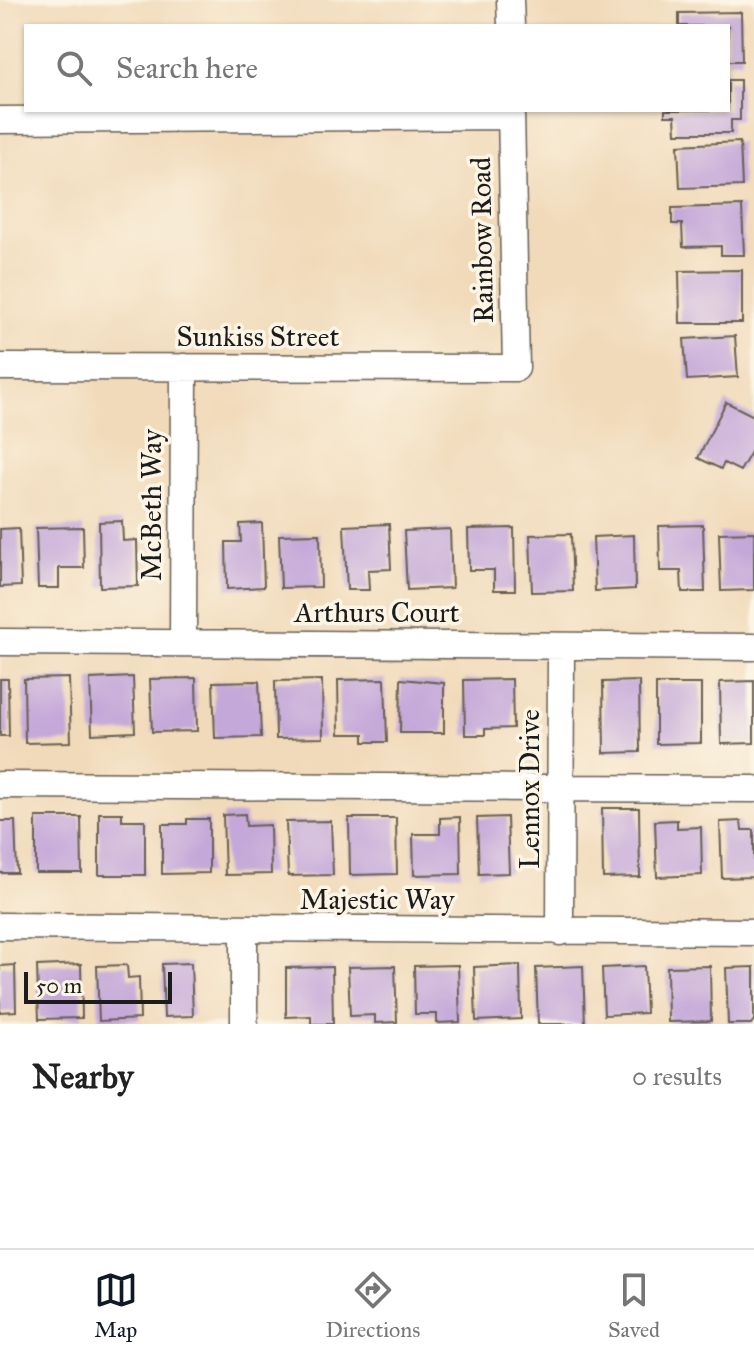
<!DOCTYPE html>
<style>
body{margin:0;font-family:"IM FELL Great Primer",serif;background:#f6f6f6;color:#222}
.scale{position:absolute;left:24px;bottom:20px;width:148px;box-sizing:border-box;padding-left:8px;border:4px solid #1c1c1c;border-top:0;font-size:22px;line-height:28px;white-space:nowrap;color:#1c1c1c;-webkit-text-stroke:6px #fcf5e5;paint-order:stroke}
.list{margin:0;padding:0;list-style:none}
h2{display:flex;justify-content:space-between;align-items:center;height:104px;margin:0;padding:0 32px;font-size:34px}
h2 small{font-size:26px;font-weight:400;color:#767676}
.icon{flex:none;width:44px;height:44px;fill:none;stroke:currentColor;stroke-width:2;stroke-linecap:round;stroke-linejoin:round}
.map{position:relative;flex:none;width:754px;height:1024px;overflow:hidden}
.search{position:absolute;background:#fff;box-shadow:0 2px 6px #0004;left:24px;right:24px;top:24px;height:88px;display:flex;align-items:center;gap:20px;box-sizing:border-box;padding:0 28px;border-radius:0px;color:#767676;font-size:30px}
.sheet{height:224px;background:#fff}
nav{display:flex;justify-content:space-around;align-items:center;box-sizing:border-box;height:112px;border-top:2px solid #e0e0e0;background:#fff;font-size:22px;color:#767676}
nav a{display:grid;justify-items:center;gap:4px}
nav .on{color:#111827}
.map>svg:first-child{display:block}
.building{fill:#c4a8d9}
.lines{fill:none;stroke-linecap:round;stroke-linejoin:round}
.minor-casing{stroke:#675e53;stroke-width:29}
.minor{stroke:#fff;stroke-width:26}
.labels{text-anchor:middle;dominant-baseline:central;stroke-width:7;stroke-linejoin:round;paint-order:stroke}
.street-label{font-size:28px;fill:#1c1c1c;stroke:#fcf5e5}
</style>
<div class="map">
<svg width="754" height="1024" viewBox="0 0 754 1024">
<rect width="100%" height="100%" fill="#fcf5e5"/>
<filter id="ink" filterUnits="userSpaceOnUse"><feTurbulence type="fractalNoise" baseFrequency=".0125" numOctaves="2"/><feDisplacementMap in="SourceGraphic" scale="16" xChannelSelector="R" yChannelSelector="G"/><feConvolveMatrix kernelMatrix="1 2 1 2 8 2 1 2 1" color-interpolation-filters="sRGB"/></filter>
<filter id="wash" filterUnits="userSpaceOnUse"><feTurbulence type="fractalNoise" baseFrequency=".006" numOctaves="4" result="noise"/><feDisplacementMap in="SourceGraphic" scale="32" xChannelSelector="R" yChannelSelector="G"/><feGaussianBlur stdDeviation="1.8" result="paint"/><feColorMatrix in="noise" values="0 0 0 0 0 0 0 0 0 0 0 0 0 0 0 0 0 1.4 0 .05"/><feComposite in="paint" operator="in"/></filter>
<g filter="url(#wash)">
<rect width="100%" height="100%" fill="#f1daba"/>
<g id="blocks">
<path class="building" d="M741 12 742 61H728V26H679V13Z
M728 80H740V120H731V133H676L675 116H665V110H728Z
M740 142 742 186 680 188 678 145Z
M742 206 744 255H721V246L683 247 682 224H672V208Z
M742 270V323H680L679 271Z
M735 336 738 377 687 380 684 339Z
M726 402 754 416V447L740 471 724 463 721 469 698 458Z
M122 521 123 541 137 540 138 586 100 587 99 522Z
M262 523 264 587 227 589 226 542H241L240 524Z
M389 524 391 569 368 570 369 590H347L344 526Z
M703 525 705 592H682L681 571H660L659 526Z
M83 527 84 568H59V588H38L36 528Z
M19 528 21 586 0 587V529Z
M514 528 515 590H494V570H469L468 529Z
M450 529 452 588 407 590 404 531Z
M754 532V590L721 591 719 533Z
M320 534 321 587 281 588 279 535Z
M571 534 573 591 532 592 530 535Z
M634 535 635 589 595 591 593 537Z
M133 677 135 732 92 734 90 679Z
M69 678 71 742 25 743 24 679Z
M196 678 197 731 152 732 150 679Z
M0 679H8L9 736H0Z
M385 679 387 742H364V734H339L338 680Z
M401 679 444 683V733H400Z
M512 679 513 728 485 729V735H465L464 680Z
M322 680 323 738 276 739 275 681Z
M259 681 261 737 215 738 213 682Z
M639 681 640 752 604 753 603 682Z
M754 681V743L721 744 720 682Z
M656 684H701V743L656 744Z
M602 808H639L640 877 603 878Z
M99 813H122V820H145V875H99Z
M245 814 246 826 270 825 271 874 225 875 223 815Z
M36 817H81L82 873H36Z
M460 817 461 874 414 875 413 834H440V818Z
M507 817 509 873 479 874 477 818Z
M349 818H396L397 874 350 875Z
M187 819H209V873L162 874V824H187Z
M677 820V828L701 827 702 875 657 877 655 821Z
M0 821H15L17 873H0Z
M331 821 333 875 288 876 286 822Z
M741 821 742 830H754V877L722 878 720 822Z
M191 963 193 1016 164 1017 162 964Z
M81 964 82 1018 39 1019 37 966Z
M15 965 16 1011 0 1012V966Z
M127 965 128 978 139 977 140 1019 99 1021 97 966Z
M458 965 460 1022 437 1023V1014H415L414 966Z
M520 965 521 1019 476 1021 474 967Z
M395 966 397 1022 375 1023V1015L350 1016 348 967Z
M583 966 585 1024H538L536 968Z
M644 966 646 1013 604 1015 602 968Z
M710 966 711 1021 668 1022 667 967Z
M332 967 333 1024H311V1016L286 1017V968Z
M754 967V1020L751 1024H728L726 968Z"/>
</g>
</g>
<g filter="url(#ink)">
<use href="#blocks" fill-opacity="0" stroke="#675e53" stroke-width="2"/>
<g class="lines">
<defs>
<path id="minor" d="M510 0 511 26
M0 120 511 116
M0 367 516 368 511 110
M0 642 754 647
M183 643 184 367
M0 785 754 789
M0 926 754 932
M560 932 561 646
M244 1024V930"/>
</defs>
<use href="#minor" class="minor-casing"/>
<use href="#minor" class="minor"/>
</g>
</g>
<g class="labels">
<g class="street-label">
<text transform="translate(482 240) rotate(-91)">Rainbow Road</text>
<text x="258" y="336">Sunkiss Street</text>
<text transform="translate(151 505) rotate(-90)">McBeth Way</text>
<text x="377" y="612">Arthurs Court</text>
<text transform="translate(529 789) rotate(-90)">Lennox Drive</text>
<text x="377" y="899">Majestic Way</text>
</g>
</g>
</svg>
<div class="scale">50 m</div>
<div class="search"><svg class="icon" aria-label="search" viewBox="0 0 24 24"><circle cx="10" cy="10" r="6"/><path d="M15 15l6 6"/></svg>Search here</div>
</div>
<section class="sheet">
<h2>Nearby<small>0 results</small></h2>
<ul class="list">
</ul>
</section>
<nav>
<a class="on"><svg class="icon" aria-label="map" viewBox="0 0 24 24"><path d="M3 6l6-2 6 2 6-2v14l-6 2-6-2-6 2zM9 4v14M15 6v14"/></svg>Map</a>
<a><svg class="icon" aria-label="directions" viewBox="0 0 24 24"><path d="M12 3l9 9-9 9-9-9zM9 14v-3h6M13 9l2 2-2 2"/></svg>Directions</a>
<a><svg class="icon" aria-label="saved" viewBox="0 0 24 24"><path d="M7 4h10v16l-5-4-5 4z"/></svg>Saved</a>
</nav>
